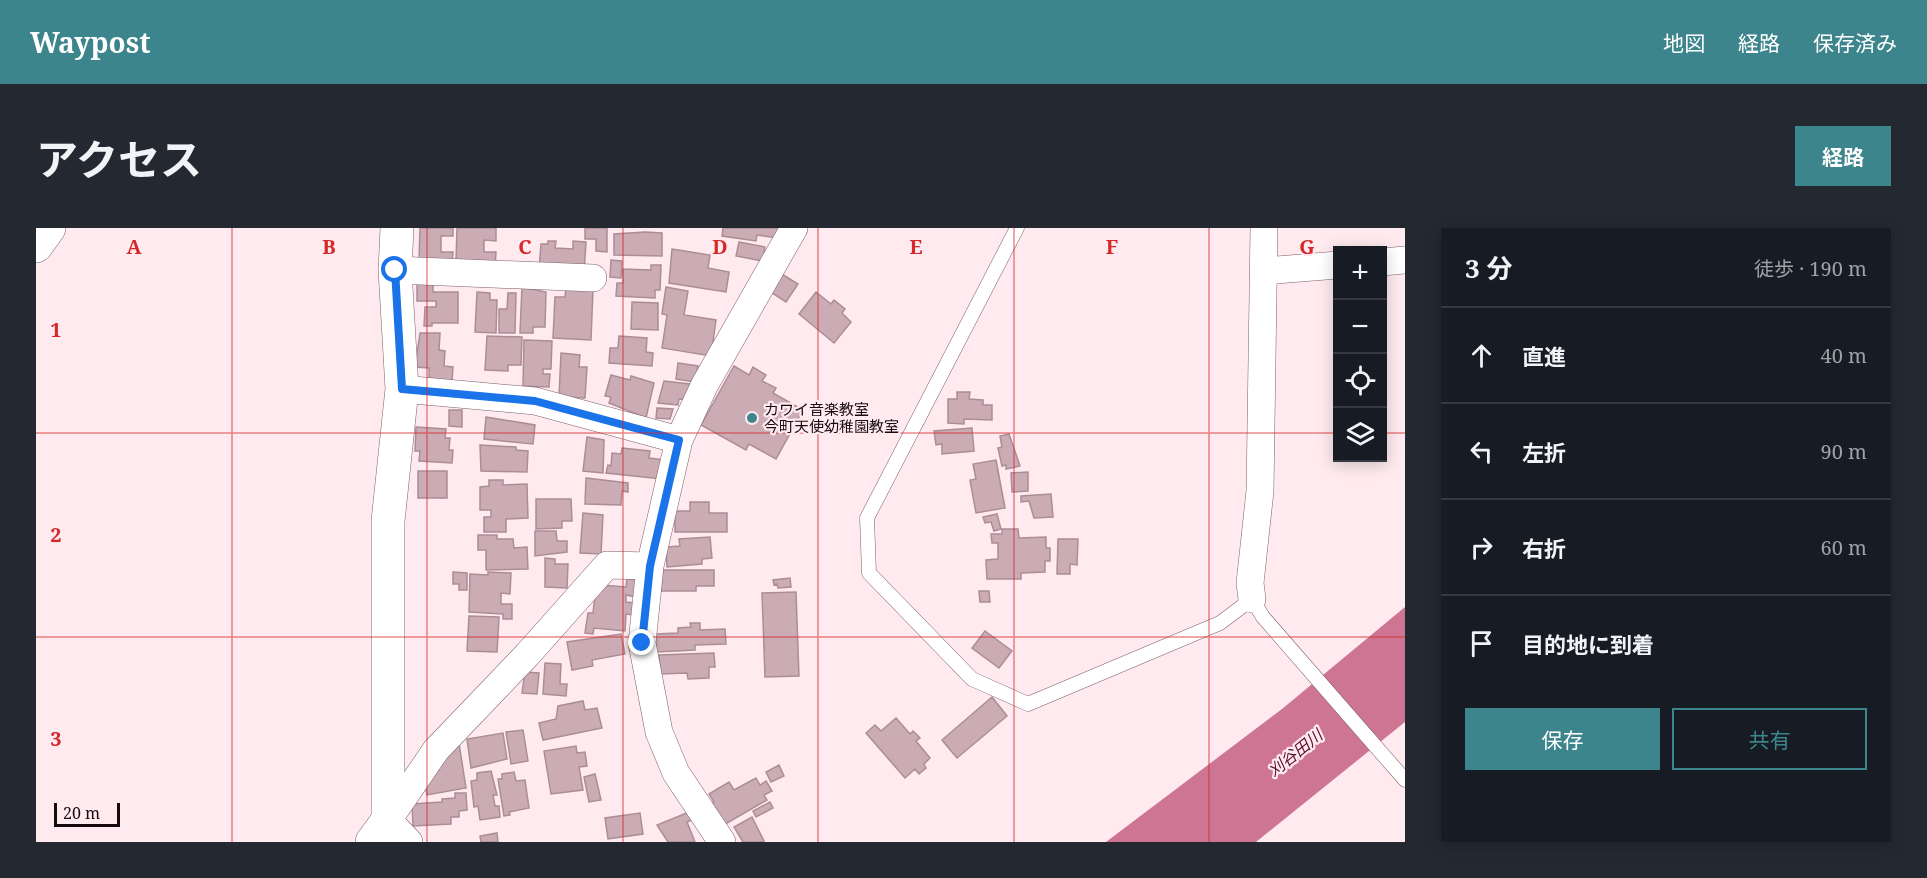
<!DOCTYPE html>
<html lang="ja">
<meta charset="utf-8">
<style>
body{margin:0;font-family:"Noto Serif","Noto Sans JP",serif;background:#242831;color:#f1f3f6}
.controls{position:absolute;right:18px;top:18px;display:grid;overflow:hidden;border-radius:0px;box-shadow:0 3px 15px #0003}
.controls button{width:54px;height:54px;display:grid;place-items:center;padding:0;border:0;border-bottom:2px solid #363941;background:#171b24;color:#f1f3f6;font:30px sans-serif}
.scale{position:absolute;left:18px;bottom:15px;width:66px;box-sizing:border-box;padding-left:6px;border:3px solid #160b0f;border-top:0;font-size:16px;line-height:21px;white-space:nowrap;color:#160b0f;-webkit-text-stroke:4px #feeaef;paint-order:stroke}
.stop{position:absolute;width:18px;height:18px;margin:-14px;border:4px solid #1a73e8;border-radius:50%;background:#fff}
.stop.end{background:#1a73e8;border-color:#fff;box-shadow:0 2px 6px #0008}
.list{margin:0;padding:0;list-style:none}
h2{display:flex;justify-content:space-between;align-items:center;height:78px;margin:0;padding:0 24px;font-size:26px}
h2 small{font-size:20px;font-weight:400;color:#9ea1a6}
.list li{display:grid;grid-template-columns:39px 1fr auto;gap:18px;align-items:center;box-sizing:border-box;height:96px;padding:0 24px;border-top:2px solid #363941}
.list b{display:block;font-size:22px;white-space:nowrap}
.list em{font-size:20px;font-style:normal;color:#9ea1a6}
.actions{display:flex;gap:12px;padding:18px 24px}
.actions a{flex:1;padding:14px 0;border:2px solid #3d858c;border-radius:0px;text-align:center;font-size:21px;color:#3d858c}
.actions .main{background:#3d858c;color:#fff}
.icon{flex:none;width:33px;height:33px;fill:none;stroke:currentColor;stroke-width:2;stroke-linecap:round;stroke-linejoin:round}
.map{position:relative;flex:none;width:1369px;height:614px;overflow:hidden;border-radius:0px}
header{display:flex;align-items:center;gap:36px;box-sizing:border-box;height:84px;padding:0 30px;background:#3d858c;color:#fff}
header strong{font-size:28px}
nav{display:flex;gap:33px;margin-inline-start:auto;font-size:21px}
.intro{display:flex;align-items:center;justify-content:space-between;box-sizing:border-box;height:144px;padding:0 36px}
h1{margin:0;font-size:42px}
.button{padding:15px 27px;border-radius:0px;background:#3d858c;color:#fff;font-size:21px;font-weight:700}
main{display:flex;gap:36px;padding:0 36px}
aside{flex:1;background:#171b24;border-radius:0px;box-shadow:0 3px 15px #0003}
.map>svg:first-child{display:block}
.water{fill:#cd7592}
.building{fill:#cbabb4;stroke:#ac8d96;stroke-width:1.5}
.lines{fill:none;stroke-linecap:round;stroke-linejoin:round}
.lane-casing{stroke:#7c6068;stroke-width:15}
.street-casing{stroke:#7c6068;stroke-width:28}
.secondary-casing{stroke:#7c6068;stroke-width:34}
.lane{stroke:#fff;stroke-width:14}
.street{stroke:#fff;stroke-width:27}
.secondary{stroke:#fff;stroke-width:33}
.route{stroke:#1a73e8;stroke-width:8}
.grid{fill:none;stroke:#d62828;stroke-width:1.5;stroke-opacity:0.55}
.poi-dot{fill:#3d858c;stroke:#feeaef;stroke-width:2}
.labels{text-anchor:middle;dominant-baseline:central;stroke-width:4.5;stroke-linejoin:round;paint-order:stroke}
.poi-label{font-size:15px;fill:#160b0f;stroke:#feeaef;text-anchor:start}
.water-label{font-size:16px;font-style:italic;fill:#5d0d31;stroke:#feeaef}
.grid-label{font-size:20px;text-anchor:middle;font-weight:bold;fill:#d62828;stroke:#feeaef;stroke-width:4.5;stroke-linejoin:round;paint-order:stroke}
</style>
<header>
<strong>Waypost</strong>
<nav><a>地図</a><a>経路</a><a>保存済み</a></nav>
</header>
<div class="intro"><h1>アクセス</h1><a class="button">経路</a></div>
<main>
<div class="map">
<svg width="1369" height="614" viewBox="0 0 1369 614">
<rect width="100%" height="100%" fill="#feeaef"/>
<path class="water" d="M1369 379V494L1220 614H1070L1246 481Z"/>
<path class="building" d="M384 0H417V8H405V24H417L416 37 383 33Z
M421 0H460V13L448 12V24H460L459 41 420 33Z
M549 0H571V24L560 23V11H549Z
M687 0H742L741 10 721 7 720 13 686 8Z
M609 4 626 5V28L578 27V6Z
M512 13H520L519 20 537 21V13L550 14 548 45 503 42 505 16H512Z
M703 14 729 19 727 33 700 28Z
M636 21 674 27 672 40 693 44 690 64 633 55Z
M575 32 586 33 585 50 574 49Z
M615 37H625L624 62H619V70L580 68 581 55H587V41L615 42Z
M744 45 762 56 750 74 733 63Z
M381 55H397V64H422V95H396V98H388L389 79H400V73H381Z
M486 59 510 64 509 99H497V105H484Z
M630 59 652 63 648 87 680 92 675 128 626 120 631 87 626 86Z
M530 60 557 61 555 112 517 110 519 69H529Z
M441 64 454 65V72H461L460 105 439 104Z
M780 64 795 76 798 72 809 81 806 85 815 94 798 115 763 86Z
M472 65H480L479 105H463V81H471Z
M596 74 622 75V102L595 101Z
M384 105H404L403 122 409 123 408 138 417 139 416 153 393 152V140L379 139Z
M451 108 486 109 485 137H472V143L449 142Z
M583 108 611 110 610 124 617 125 616 138 573 135 574 120H582Z
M488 112 516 113 515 141H507V146H514L513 159 487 158Z
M525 125 544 127 543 139H551L549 170 523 169Z
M642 135 662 138 659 154 640 151Z
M698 138 713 147 717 139 730 147 726 153 740 160 737 165 767 182 740 231 713 216 710 222 665 197Z
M575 147 594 152 595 148 618 155 610 190 573 175 575 169 569 168Z
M628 153 654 156 652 172 643 171 642 177 622 175Z
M921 164H934L933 171 947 172V177H956V192L928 191V196L912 195V171H921Z
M621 180 637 181 634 191 620 190Z
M413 182H426V199L413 198Z
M450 189 499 197 497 216 448 211Z
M380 199 410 201 409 210H414L413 222H417L416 235 383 233 384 223H379Z
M936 200 938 223 906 226V216L900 217 898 203Z
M973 206 984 238 970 241V237L966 238 962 220 966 219 964 208Z
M551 209 568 212 567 245 547 243Z
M444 217 480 219V222L492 223 491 244 445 243Z
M586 220 614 223 613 230 628 232 626 251 570 245 572 237 575 238 576 225 585 226Z
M960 232 969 280 940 285 934 252 940 251 937 236Z
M382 243H411V270H382Z
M992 244V263L976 264 975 245Z
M550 250 592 255V264L586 263 585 277 549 276Z
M453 252H467V257L491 256 492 290 470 291V304H448V289H455V282H444V259L453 258Z
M1015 266 1017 289 998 290 993 273 985 274V268Z
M500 271H535L536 293H526V300L500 301Z
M654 274H673V285H691V304H639V283H654Z
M547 285 567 287 565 326 544 325Z
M961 286 965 301 958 303 955 294 949 295 947 289Z
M966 301H982L983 310 1010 309V320H1014V333H1009V344L985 345V351H951L950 332 962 331V315H956L955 306H966Z
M499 303H520L521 313H531V324L499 328Z
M442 307H461V311H477L478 320 491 319 492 341 450 342V322H442Z
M674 309 676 330 666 331V336L631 339 630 319 644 318 643 311Z
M1022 311H1042L1041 337 1034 336V346H1021Z
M509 330 519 331V336H532L531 360 509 359Z
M626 342H678V358H660V363H625Z
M417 344 431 345V362H423V356H417Z
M452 344 475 345 474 366 465 365V376H476V391H467V386L433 384 434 346 452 347Z
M591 350 602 351 600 369 590 367V374L600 375 598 387 590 386 589 403 558 400 557 406 549 405 552 385H557L559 367 565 357 590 359Z
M754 350 755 359 742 360 741 356 738 357 737 352Z
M943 363H953L954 374H944Z
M760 364 763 448 729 449 726 365Z
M433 388 463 389 461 424 431 423Z
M654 395H664V402L689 401 690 416 659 417V422L620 424 619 406 642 405V400L655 399Z
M949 403 976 423 963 440 936 420Z
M585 406 589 426 556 432 557 438 536 442 531 414Z
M678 425 679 439H673V450L652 451 651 445 624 446 623 427Z
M509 435 525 436 524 456H531L530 468 507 466Z
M489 444 503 445 501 466 486 465Z
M956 469 971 488 921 530 906 512Z
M547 473 549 482 561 480 566 500 507 512 503 495 520 491 522 478Z
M860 490 874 506 877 503 884 510 880 513 894 530 888 536 890 540 883 546 879 541 869 550 830 505 839 497 845 503Z
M487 502 492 533 475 536 470 504Z
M467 505 471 531 435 540 431 511Z
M422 509 430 560 391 567 388 553 394 544 403 542 401 533Z
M540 518 541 525 549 524 551 538 543 539 547 562 515 566 508 523Z
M743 537 748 548 735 554 730 544Z
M455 543 461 567H457L459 578H463L464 589 444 592 442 578 438 579 435 553 441 552V545Z
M478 544 480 553 489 552 493 580 473 584 474 587 468 588 462 551H466V546Z
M559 546 565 572 553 574 548 549Z
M720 550 724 557 730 553 736 563 728 567 731 572 686 598 673 577 678 574 673 566 693 554 698 562Z
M419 565H430L431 582 423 583V589H415V596L377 598 376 576 406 574V571L419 570Z
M734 574 737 580 720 589 717 583Z
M653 584 656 592 651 594 659 614H632L621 597Z
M604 585 607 606 572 611 569 590Z
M716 589 728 613 726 614H707L698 599Z
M461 605 462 614H445L444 608Z"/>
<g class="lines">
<defs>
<path id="lane" d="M981 0 831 290 833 345 936 451 992 476 1184 395 1216 371 1227 389 1369 552"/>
<path id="street" d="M1346 34 1369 32
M359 42 557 50
M1228 43 1302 37
M366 161 499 173 643 212
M1216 371 1214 355 1224 263 1228 0
M373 614 352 592 400 522 491 427 571 337 614 338
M686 614 640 545 623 504 606 415 614 338 643 212 668 158 758 0"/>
<path id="secondary" d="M0 18 13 0
M336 614 352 592V293L366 161 359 42 361 0"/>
</defs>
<use href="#lane" class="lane-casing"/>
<use href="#street" class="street-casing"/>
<use href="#secondary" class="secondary-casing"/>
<use href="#lane" class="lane"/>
<use href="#street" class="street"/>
<use href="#secondary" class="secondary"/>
</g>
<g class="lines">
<path class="route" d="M359 42 366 161 499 173 643 212 614 338 606 415"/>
</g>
<path class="grid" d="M196 0V614M391 0V614M587 0V614M782 0V614M978 0V614M1173 0V614M0 205H1302M1346 205H1369M0 409H1369"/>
<circle class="poi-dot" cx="716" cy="190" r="6"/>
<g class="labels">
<g class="poi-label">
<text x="728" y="181">カワイ音楽教室<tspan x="728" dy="17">今町天使幼稚園教室</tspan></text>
</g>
<g class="water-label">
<text transform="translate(1259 525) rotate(-39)">刈谷田川</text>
</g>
</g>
<g class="grid-label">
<text x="98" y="26">A</text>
<text x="293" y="26">B</text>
<text x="489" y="26">C</text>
<text x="684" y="26">D</text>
<text x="880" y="26">E</text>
<text x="1076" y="26">F</text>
<text x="1271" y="26">G</text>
<text x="20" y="109">1</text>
<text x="20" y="314">2</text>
<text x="20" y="518">3</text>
</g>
</svg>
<div class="controls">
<button>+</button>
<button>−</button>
<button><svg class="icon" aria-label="locate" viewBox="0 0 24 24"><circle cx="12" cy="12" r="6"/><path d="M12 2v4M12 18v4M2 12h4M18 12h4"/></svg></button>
<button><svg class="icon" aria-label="layers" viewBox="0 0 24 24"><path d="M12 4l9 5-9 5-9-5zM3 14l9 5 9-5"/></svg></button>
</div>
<div class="scale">20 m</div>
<div class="stop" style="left:359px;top:42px"></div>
<div class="stop end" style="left:606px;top:415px"></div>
</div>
<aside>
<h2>3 分<small>徒歩 · 190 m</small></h2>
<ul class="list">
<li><svg class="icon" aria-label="ahead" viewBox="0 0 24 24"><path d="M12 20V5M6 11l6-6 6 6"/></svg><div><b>直進</b></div><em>40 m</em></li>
<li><svg class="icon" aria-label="left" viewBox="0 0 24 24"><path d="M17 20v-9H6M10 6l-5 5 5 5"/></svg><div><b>左折</b></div><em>90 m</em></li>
<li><svg class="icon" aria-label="right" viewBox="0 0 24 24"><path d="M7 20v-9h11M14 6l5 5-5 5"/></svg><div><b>右折</b></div><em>60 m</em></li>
<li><svg class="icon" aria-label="arrive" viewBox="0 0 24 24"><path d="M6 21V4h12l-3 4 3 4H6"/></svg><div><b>目的地に到着</b></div></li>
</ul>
<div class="actions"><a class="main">保存</a><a>共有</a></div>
</aside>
</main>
